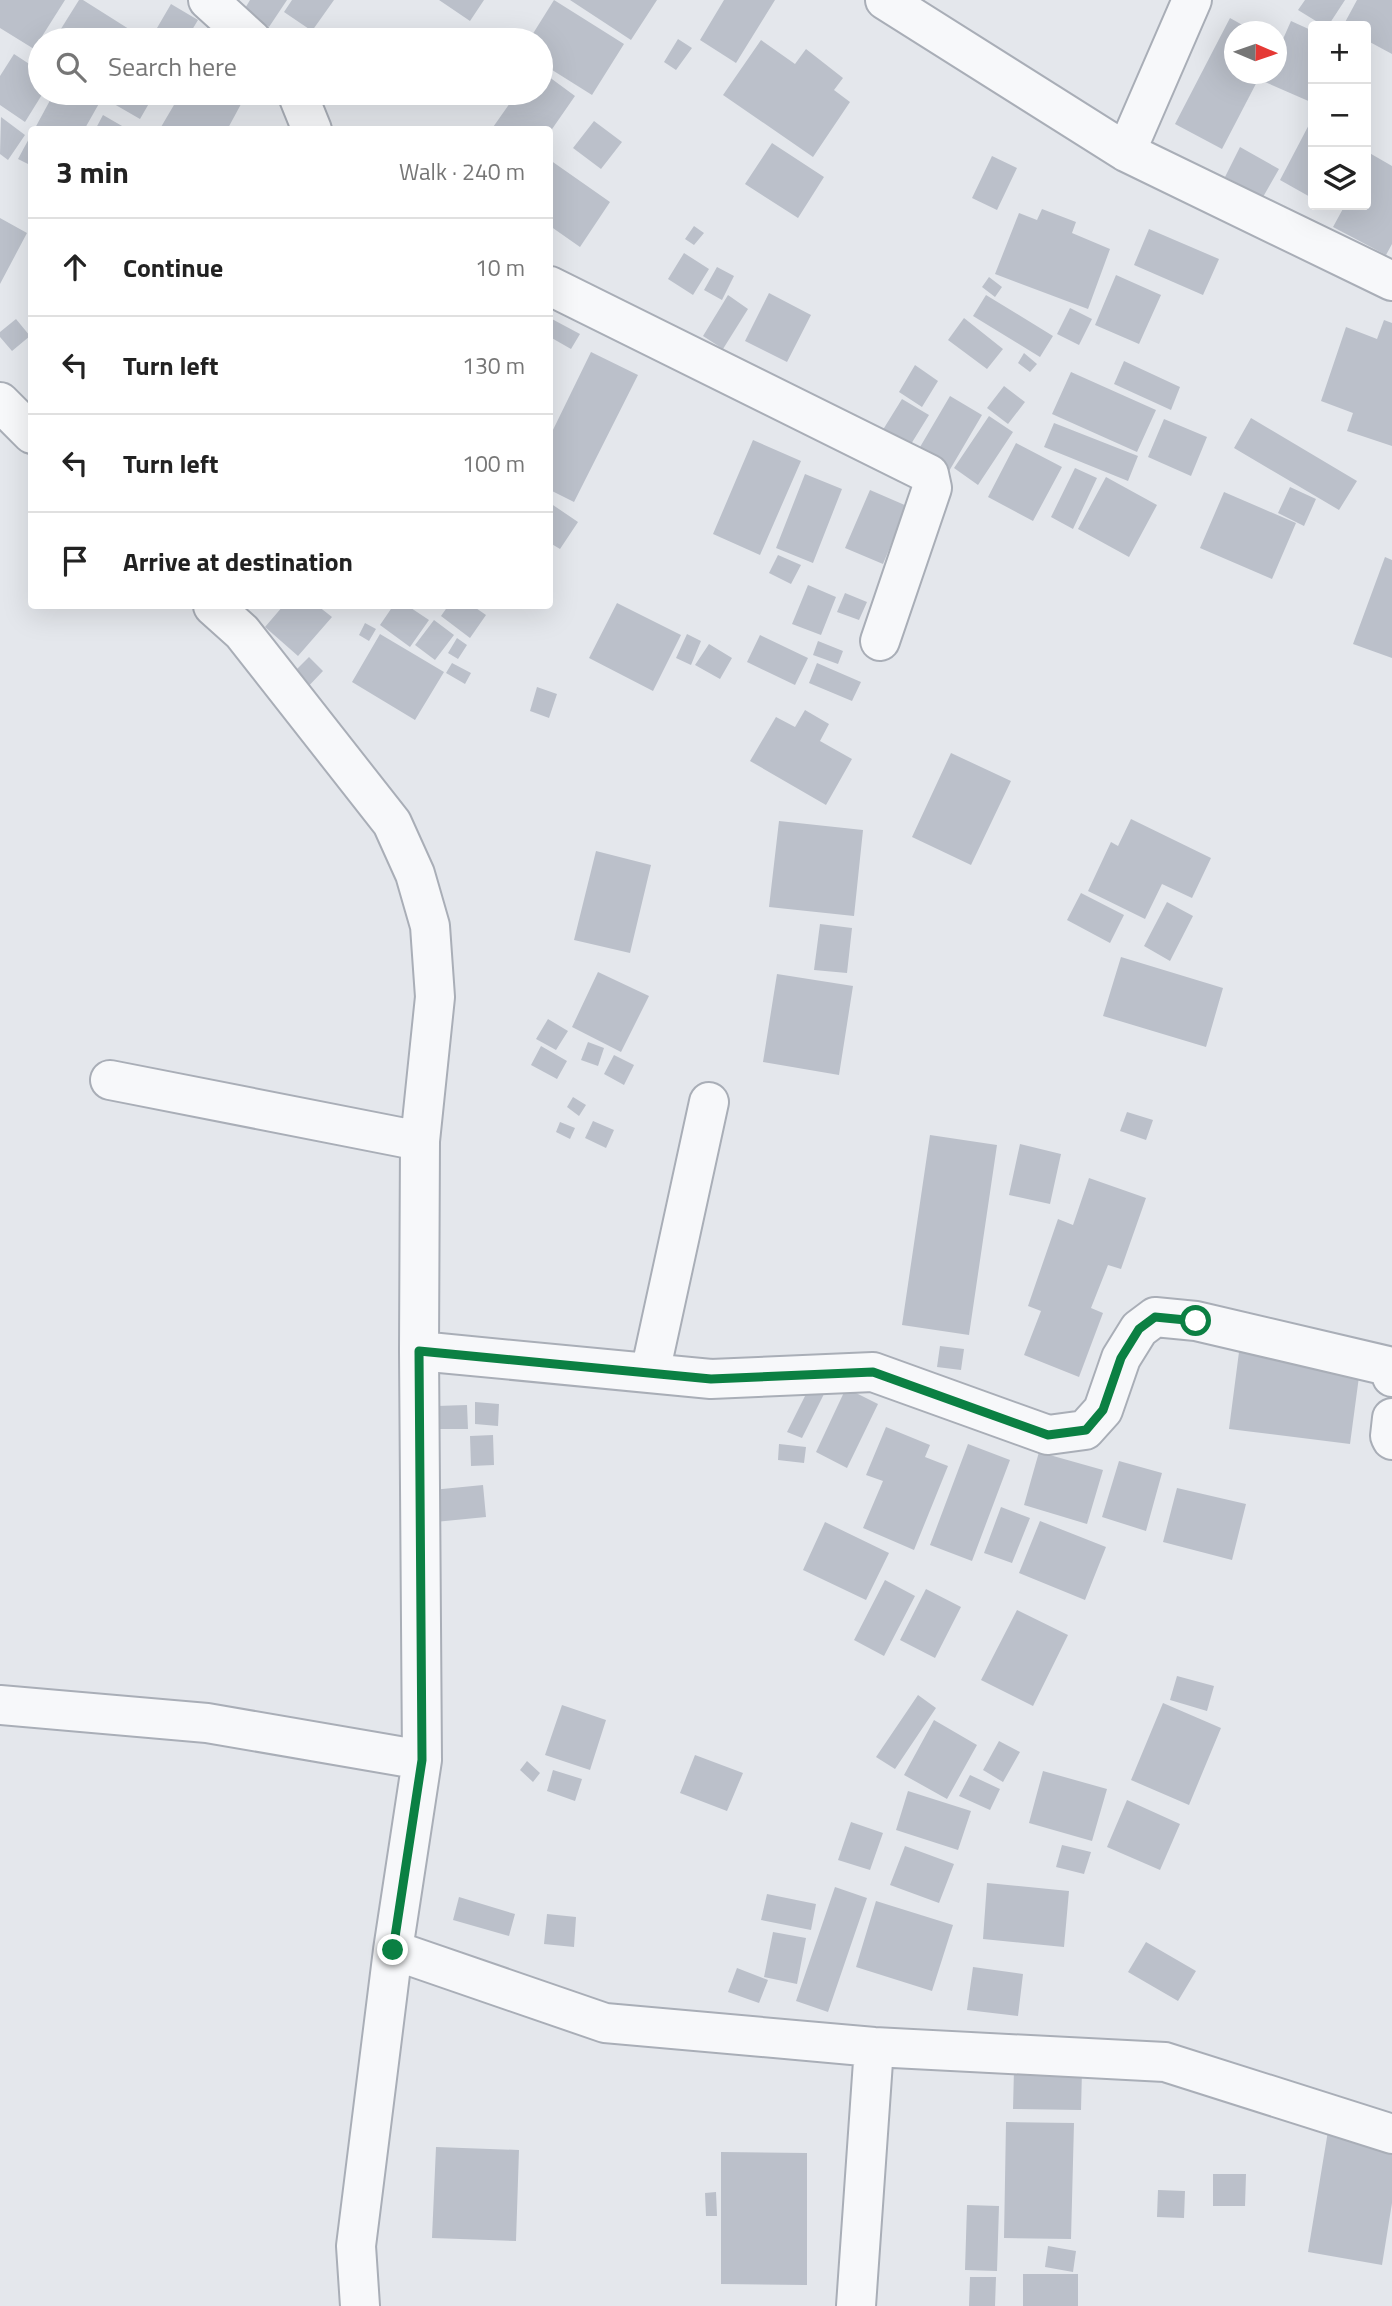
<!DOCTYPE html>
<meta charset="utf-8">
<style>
body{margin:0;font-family:"Titillium Web",sans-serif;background:#f2f2f2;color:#222}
.controls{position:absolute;right:21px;top:21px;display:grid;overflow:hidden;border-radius:7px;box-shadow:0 7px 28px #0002}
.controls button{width:63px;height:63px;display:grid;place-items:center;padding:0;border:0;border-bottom:2px solid #e0e0e0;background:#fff;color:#222;font:35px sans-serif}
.compass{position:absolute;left:1224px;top:21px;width:63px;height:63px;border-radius:50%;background:#fff;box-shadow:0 7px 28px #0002;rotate:92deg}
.stop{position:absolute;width:21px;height:21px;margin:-16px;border:5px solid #0b8043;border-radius:50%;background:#fff}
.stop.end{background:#0b8043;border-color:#fff;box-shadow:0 2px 7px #0008}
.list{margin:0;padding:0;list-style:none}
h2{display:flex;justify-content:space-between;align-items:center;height:91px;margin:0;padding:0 28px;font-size:30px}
h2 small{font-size:23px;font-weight:400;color:#767676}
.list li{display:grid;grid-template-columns:46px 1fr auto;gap:21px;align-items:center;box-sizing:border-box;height:98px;padding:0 28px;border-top:2px solid #e0e0e0}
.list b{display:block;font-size:26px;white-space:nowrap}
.list em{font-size:23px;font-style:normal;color:#767676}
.icon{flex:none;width:38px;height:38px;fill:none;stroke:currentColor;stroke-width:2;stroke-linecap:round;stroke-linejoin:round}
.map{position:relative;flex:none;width:1392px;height:2306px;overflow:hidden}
.search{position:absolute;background:#fff;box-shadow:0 7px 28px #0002;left:28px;top:28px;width:525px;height:77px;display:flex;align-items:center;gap:18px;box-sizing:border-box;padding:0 24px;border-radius:38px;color:#767676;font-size:26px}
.panel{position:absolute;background:#fff;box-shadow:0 7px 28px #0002;left:28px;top:126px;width:525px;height:483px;border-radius:7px}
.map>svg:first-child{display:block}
.building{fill:#bbc0ca}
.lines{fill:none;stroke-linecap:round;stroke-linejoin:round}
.minor-casing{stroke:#a9aeb7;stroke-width:42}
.minor{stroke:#f7f8fa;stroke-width:38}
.route{stroke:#0b8043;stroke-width:9}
</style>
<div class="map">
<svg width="1392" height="2306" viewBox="0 0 1392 2306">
<rect width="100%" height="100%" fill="#e4e7ec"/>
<path class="building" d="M0 0H65L34 49 0 28Z
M79 0H83L140 36 138 40H54Z
M250 0H287L269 27 244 10Z
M292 0H334L312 31 284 12Z
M439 0H484L470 21Z
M554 0 624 44 592 95 541 63V40H529Z
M570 0H657L631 40Z
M724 0H775L736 63 700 40Z
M1305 0H1345L1328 26H1324L1298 10Z
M1357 0H1392V54L1366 40V26H1343Z
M171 4 198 20 186 40H150Z
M1230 18 1255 32H1234V74H1261L1222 149 1175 124Z
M1291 21 1313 31V103L1265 82 1269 74H1276V55Z
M678 39 692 48 676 70 664 62Z
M761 40 795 64 806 49 843 78 834 90 850 102 813 157 723 95Z
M14 54 40 71V93H43L25 122 0 105V76Z
M541 71 575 96 550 132V130H491L517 93H541Z
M54 93H88L101 100 84 130H34Z
M120 93H155L140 119 114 104Z
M181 93H247L227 130H166L161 127Z
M103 115 129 130H95Z
M1 117 25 135 8 160 0 154Z
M1313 117V195L1312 198 1280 180Z
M594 121 622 142 601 169 573 148Z
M32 133V166L18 159Z
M772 143 824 177 798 218 745 184Z
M1240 147 1279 169 1263 197 1225 177Z
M1366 151 1392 166V244L1386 255 1333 227 1345 205H1366Z
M992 156 1017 168 997 210 972 198Z
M550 160 610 202 580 247 550 226Z
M1042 209 1076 222 1072 233 1110 249 1088 309 995 274 1019 213 1037 220Z
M0 218 27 233 0 284Z
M694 226 704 233 694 245 685 239Z
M1149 229 1219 259 1203 295 1134 265Z
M684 253 709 269 693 295 668 279Z
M717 267 734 276 722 300 704 290Z
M1116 275 1161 295 1139 344 1095 325Z
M989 277 1002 287 995 297 982 287Z
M769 293 811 315 787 362 745 341Z
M728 295 748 309 723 349 703 336Z
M986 295 1053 336 1040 357 973 316Z
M1070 308 1092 319 1079 345 1057 334Z
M550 318 580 334 571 349 550 337Z
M964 318 1003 349 987 369 948 340Z
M16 319 30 336 12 351 0 337V332Z
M1384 320 1392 323V446L1347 431 1353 413 1321 401 1346 327 1377 339Z
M591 352 638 375 574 502 550 490V436Z
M1024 353 1037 364 1030 372 1018 363Z
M1124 361 1180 387 1171 410 1114 384Z
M915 365 938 381 922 407 899 392Z
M1071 372 1156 410 1137 452 1052 414Z
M1004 386 1025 402 1008 424 987 408Z
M950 396 982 415 945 478 913 459Z
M902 399 929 415 903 457 876 441Z
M989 416 1013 432 978 485 954 468Z
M1251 418 1357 481 1339 510 1234 448Z
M1164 419 1207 437 1191 476 1148 457Z
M1054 423 1138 456 1128 481 1044 447Z
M753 440 801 461 760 555 713 534Z
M1016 443 1062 467 1033 521 988 497Z
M1075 468 1097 478 1073 529 1051 517Z
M805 474 842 489 813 563 776 548Z
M1106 477 1157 505 1129 557 1078 529Z
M1290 487 1316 499 1304 526 1278 513Z
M870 490 907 506 883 564 845 548Z
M1224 492 1296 523 1272 579 1200 548Z
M550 503 578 522 560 549 550 543Z
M778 555 801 565 791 584 769 573Z
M1385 557 1392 560V658L1353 644Z
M808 585 836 597 821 635 792 624Z
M845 593 867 602 859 620 837 612Z
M617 603 681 635 653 691 589 658Z
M283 606H318L332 617 298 656 265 627Z
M393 606H408L429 620 410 647 380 625Z
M448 606H473L486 615 470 638 441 616Z
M434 620 454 635 435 660 415 645Z
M365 623 376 629 369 641 359 635Z
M380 634 444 672 415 720 352 682Z
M687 634 701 641 691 665 676 658Z
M760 635 808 658 795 685 747 662Z
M457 638 467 645 458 659 448 653Z
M818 641 843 651 838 664 813 655Z
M709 644 732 658 720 679 695 665Z
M309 657 323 671 302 693 288 678Z
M452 663 471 673 465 684 446 673Z
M817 663 861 682 852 701 809 683Z
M537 687 557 694 549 718 530 711Z
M805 710 829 724 820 741 852 759 826 805 750 761 776 717 795 727Z
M951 753 1011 781 971 865 912 837Z
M1131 819 1211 858 1192 898 1162 884 1145 919 1088 891 1111 842 1118 846Z
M779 821 863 830 854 916 769 907Z
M596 851 651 865 630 953 574 940Z
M1081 893 1124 915 1110 943 1067 920Z
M1167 902 1193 916 1170 961 1144 946Z
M820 924 852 928 847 973 814 970Z
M1121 957 1223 988 1206 1047 1103 1016Z
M598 972 649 996 621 1052 572 1027Z
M777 974 853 986 839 1075 763 1062Z
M548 1019 568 1031 556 1050 536 1039Z
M588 1042 604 1048 598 1066 581 1060Z
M541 1046 567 1061 557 1079 531 1065Z
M614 1055 634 1065 624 1085 604 1074Z
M573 1097 586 1105 579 1116 567 1107Z
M1127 1112 1153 1120 1146 1140 1120 1131Z
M593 1121 614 1130 606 1148 585 1138Z
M560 1122 575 1128 570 1139 556 1132Z
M930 1135 997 1145 969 1335 902 1325Z
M1020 1144 1061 1154 1050 1204 1009 1195Z
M1089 1178 1146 1198 1121 1269 1108 1265 1091 1308 1103 1313 1079 1377 1024 1355 1041 1311 1028 1306 1058 1219 1073 1225Z
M940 1346 964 1349 961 1370 937 1367Z
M1239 1352 1360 1369 1350 1444 1229 1429Z
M810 1386 824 1394 802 1438 787 1432Z
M846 1388 878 1404 847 1468 816 1452Z
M475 1402 499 1404 498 1426 475 1424Z
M467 1405 468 1429H438L437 1406Z
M886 1427 930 1445 925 1457 948 1466 914 1550 863 1528 883 1481 866 1475Z
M493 1435 494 1465 471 1466 470 1436Z
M779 1444 806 1447 804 1463 778 1460Z
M968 1444 1010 1460 972 1561 930 1545Z
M1039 1452 1103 1470 1087 1524 1024 1505Z
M1119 1461 1162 1473 1146 1531 1102 1517Z
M483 1485 486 1517 435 1522 432 1490Z
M1177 1488 1246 1504 1232 1560 1163 1542Z
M1001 1507 1030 1518 1012 1563 984 1553Z
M1040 1521 1106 1547 1085 1600 1019 1573Z
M825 1522 889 1553 866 1600 803 1570Z
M885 1580 915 1596 884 1656 854 1640Z
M926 1589 961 1607 935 1658 900 1640Z
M1017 1610 1068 1635 1033 1706 981 1680Z
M1177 1676 1214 1686 1207 1711 1170 1700Z
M918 1695 936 1708 895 1769 876 1757Z
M1163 1703 1221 1728 1189 1805 1131 1780Z
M562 1705 606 1720 590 1770 545 1755Z
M934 1720 977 1745 947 1799 904 1775Z
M999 1741 1020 1752 1003 1782 983 1770Z
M695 1755 743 1773 727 1811 680 1793Z
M527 1761 540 1773 533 1782 520 1770Z
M553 1770 582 1779 575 1801 547 1791Z
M1043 1771 1107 1789 1092 1841 1029 1823Z
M970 1775 1000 1789 990 1810 959 1796Z
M908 1791 971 1811 958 1850 896 1830Z
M1127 1800 1180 1824 1160 1870 1107 1847Z
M851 1822 883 1833 870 1870 838 1860Z
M1062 1845 1091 1852 1084 1874 1056 1867Z
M905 1846 954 1864 939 1903 890 1885Z
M987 1883 1069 1891 1064 1947 983 1939Z
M835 1887 867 1898 828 2012 796 2001Z
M767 1894 816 1904 811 1930 761 1920Z
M459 1897 515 1914 509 1936 453 1920Z
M876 1901 953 1925 932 1991 856 1967Z
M547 1914 576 1917 574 1947 544 1944Z
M773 1932 806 1938 797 1984 764 1977Z
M1146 1942 1196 1971 1178 2001 1128 1972Z
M973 1967 1023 1974 1018 2016 967 2010Z
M737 1968 768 1980 759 2003 728 1992Z
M1014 2069 1082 2070 1081 2110 1013 2109Z
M1006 2122 1074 2123 1071 2239 1004 2238Z
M1328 2131 1392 2143V2203L1382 2265 1308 2252Z
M436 2147 519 2150 516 2241 432 2238Z
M721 2152 807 2153V2285L721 2284Z
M1213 2174H1246L1245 2206H1213Z
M1158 2190 1185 2191 1184 2218 1157 2217Z
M716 2192 717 2216H706L705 2193Z
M967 2205 999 2206 997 2271 965 2270Z
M1048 2246 1076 2251 1073 2272 1045 2267Z
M1023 2274H1078V2306H1023Z
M970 2277H996L995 2306H969Z"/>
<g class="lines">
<defs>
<path id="minor" d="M208 0 252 40
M885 0 1126 152 1392 281
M297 93 312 130
M1126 152 1192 0
M550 286 929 474 932 488 880 641
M0 402 32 434
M213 606 242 632 392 823 415 874 430 926 435 997 420 1141 419 1351 422 1760 393 1950 356 2246 360 2306
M110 1080 420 1141
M419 1351 711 1379 873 1372 1048 1435 1085 1430 1103 1410 1121 1358 1139 1329 1155 1317 1196 1321 1388 1366 1392 1377
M650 1373 709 1102
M1392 1418 1390 1436 1392 1440
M0 1705 207 1723 422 1760
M393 1950 605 2023 874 2047 1165 2062 1392 2134
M856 2306 874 2047"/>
</defs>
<use href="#minor" class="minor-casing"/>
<use href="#minor" class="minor"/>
</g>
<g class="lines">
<path class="route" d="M393 1950 422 1760 419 1351 711 1379 873 1372 1048 1435 1086 1430 1103 1410 1121 1358 1139 1329 1155 1317 1196 1321"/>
</g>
</svg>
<div class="controls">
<button>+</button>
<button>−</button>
<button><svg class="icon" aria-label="layers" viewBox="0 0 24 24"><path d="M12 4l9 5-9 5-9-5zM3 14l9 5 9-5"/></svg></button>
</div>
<svg class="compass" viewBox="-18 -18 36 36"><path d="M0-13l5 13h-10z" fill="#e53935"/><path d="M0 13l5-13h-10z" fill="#767676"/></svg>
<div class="stop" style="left:1196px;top:1321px"></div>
<div class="stop end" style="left:393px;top:1950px"></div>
<div class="search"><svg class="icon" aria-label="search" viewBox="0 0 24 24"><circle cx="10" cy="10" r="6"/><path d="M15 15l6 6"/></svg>Search here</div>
<section class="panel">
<h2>3 min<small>Walk · 240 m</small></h2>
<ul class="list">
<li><svg class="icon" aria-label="ahead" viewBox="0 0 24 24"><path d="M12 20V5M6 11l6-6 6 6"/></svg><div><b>Continue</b></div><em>10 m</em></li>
<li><svg class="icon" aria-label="left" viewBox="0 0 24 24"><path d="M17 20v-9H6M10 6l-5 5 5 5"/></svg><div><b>Turn left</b></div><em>130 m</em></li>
<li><svg class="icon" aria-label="left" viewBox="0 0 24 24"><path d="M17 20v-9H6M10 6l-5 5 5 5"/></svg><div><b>Turn left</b></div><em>100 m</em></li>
<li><svg class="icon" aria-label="arrive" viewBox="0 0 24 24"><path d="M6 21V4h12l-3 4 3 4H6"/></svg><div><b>Arrive at destination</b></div></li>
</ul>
</section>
</div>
